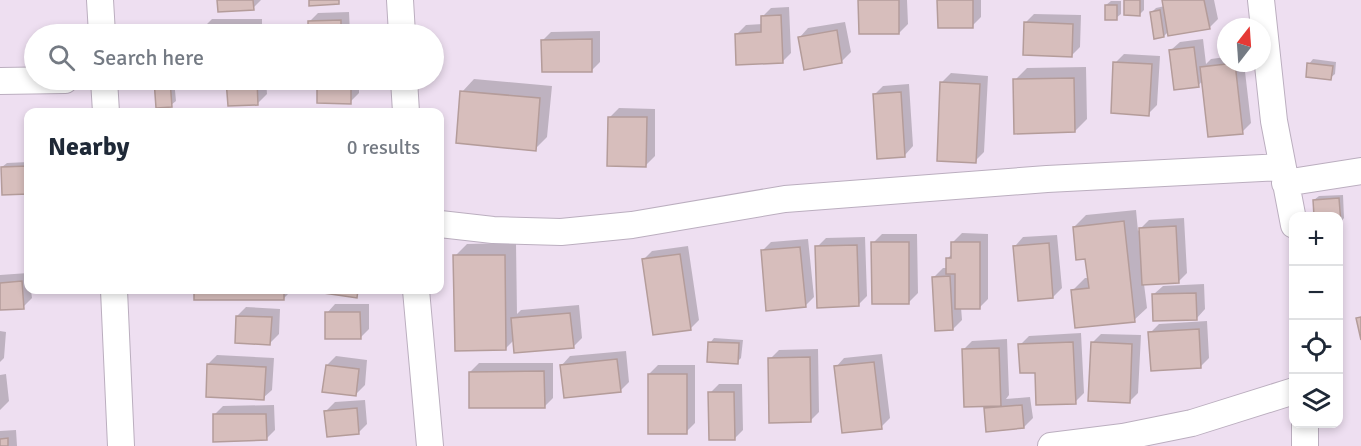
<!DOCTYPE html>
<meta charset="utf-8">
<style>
body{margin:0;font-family:Signika,sans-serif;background:#f6f6f7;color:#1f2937}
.controls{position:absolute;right:18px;bottom:18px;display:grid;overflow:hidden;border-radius:12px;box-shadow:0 3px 9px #0003}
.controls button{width:54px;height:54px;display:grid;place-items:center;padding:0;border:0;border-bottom:2px solid #e0e1e3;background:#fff;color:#1f2937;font:30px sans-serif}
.compass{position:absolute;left:1217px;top:18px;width:54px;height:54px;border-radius:50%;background:#fff;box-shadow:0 3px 9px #0003;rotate:17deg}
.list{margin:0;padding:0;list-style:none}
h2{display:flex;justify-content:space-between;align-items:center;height:78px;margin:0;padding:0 24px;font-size:26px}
h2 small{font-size:20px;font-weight:400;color:#747a83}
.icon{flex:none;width:33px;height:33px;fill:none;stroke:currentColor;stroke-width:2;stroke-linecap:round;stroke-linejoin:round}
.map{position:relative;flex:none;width:1361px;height:446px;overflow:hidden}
.search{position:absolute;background:#fff;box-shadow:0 3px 9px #0003;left:24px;top:24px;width:420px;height:66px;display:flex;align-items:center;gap:15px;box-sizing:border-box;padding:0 21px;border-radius:33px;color:#747a83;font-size:22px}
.panel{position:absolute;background:#fff;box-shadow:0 3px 9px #0003;left:24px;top:108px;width:420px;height:186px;border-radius:12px}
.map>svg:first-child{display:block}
.shadow{fill:#0003}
.building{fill:#d7bebc;stroke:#b49c9a;stroke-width:1.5}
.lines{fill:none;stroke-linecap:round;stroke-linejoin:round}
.minor-casing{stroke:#bbaebf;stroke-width:28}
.minor{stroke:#fff;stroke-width:26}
</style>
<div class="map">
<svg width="1361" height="446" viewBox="0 0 1361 446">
<rect width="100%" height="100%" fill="#eedff1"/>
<path class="shadow" d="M218 0H261L253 8Z
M859 0H907L908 24 899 33Z
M939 0H981V17L972 26Z
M1126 0H1144V10L1140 14Z
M1164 0H1214L1218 19 1209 28 1169 31 1164 36 1152 12 1156 8 1165 6Z
M1111 1H1121V14L1116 18 1106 5Z
M789 7 791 53 782 62 737 34 746 25 763 24 762 17 771 8Z
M349 12 350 34H310L309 22 318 13Z
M1034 14 1081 15 1080 47 1071 56 1025 23Z
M212 19H262V34H203V28Z
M845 22 851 52 842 61 800 37 808 28Z
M600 31V62L591 71 543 40 551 32Z
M1203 39 1206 64 1211 59 1226 57V63H1244L1251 123 1242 132 1203 80 1198 86 1171 50 1180 42Z
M1124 54 1160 56 1157 105 1148 114 1115 63Z
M1313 59 1336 62 1335 74 1330 78 1309 64Z
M1086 67 1087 119 1075 131 1015 80 1027 68Z
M951 73 988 76 984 152 975 161 942 82Z
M474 79 552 86 547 137 535 149 462 92Z
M155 80H174L176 101 171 105 157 106Z
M229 80H266L267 94 258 103 228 81Z
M319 80H359V93L350 102 318 101Z
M909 84 913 146 905 155 874 95 883 86Z
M619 108 655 109V156L646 165 610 117Z
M359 109V112H327L328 111Z
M28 162V193L4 194 2 167 7 163Z
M1343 195 1344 218 1340 223 1338 216H1315L1314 200 1319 196Z
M1136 210 1138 231 1149 220 1184 218 1187 273 1178 282 1144 284 1147 308 1134 320 1072 291 1085 278H1089L1087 257 1074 227 1086 215Z
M962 233 988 234V299L979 308 961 307 962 320 953 329 934 277 943 268H947V259L953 253V242Z
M882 234H917L918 293 909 302 873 243Z
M1057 235 1062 288 1053 297 1015 246 1023 237Z
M865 237 867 296 858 305 817 247 826 238Z
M808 239 814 297 805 306 762 251 771 242Z
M516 243 517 314 521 310 579 305 582 338 573 347 514 340 505 349 455 256 467 244Z
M688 246 699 320 690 329 643 260 652 251Z
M28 273V290H31L32 298 23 307 0 309V275Z
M1204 284 1205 309 1197 318 1154 294 1163 286Z
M195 290H292L283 299 195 298Z
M326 290H363L356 296 325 292Z
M335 304H369V329L360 338 327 313Z
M246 307 280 309 279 334 270 343 237 316Z
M1207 321 1209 358 1200 367 1150 333 1159 324Z
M0 331 6 332 4 358 0 362Z
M1081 333 1084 393 1075 402 1036 371 1020 345 1029 336Z
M1101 334 1141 335 1138 393 1129 402 1093 342Z
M714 338 743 340 741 358 737 362 710 343Z
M1007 339 1009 395 1006 399 1030 397 1033 418 1024 427 986 409 990 405 963 350 972 341Z
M818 349 819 412 810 421 770 359 779 350Z
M626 351 629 382 620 391 562 365 570 356Z
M882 354 890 418 881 427 836 367 844 358Z
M217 355 274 358 272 390 263 398 208 364Z
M336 356 367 360 365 385 356 394 327 365Z
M479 363H553V398L544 407 470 372Z
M658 365H695V423L686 432 649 374Z
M6 374 9 401 0 410V375Z
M719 384H742L743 430 734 439 710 393Z
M365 400 367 424 358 433 326 411 335 402Z
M274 405 275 430 266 439 214 415 223 406Z
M16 430 17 446H0V431Z"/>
<path class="building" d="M217 0H253L254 10 218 12Z
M309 0H339V4L309 6Z
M858 0H899V34H859Z
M937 0H973V28H938Z
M1124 0H1140V16L1124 15Z
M1162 0H1204L1210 29 1168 36Z
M1105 5H1117V20H1105Z
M1160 10 1164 37 1154 39 1150 12Z
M781 15 783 63 736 65 735 34 761 32V16Z
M341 20V34H308V21Z
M1024 22 1073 24 1072 57 1023 55Z
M201 27H254V34H201Z
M837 30 842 63 804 70 798 37Z
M592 39V72H542L541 40Z
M1194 47 1199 87 1174 90 1169 50Z
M1113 62 1152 64 1149 116 1111 113Z
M1235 63 1243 134 1208 137 1200 67Z
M1307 63 1333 66 1331 80 1306 77Z
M1074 78 1075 132 1014 134 1013 79Z
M154 80H170L172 107 156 108Z
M226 80H257L258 105 228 106Z
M317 80H351V104L317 103Z
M940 82 980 84 976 163 937 161Z
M460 91 540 98 536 151 456 143Z
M901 92 905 157 877 159 873 94Z
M608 117H647L646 167 607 166Z
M28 166V194L2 195 1 167Z
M1339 198 1341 224H1338V216H1314L1313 200Z
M1124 221 1135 322 1075 328 1071 290 1089 288 1085 259 1076 260 1073 227Z
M1176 226 1179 283 1142 285 1139 228Z
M871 242H909V304H872Z
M951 242H980V309H955V274H946V258H951Z
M1049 243 1053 298 1018 301 1013 246Z
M857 245 859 306 817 308 815 246Z
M800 247 806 307 766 311 761 250Z
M680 254 691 330 653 335 642 259Z
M453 255H505L506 350 455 351Z
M950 276 953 330 935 331 932 277Z
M22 281 24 309 0 310V283Z
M194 290H284V300H194Z
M324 290H358L357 298 324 293Z
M1196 293 1197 320 1153 321 1152 294Z
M325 312H360L361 339H325Z
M570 313 574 348 514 353 511 318Z
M236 316 272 317 270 345 235 343Z
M1361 317V340L1356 318Z
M1199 329 1201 368 1151 371 1148 332Z
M708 342 739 343 738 364 707 362Z
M1073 342 1076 404 1036 405 1035 373H1020L1018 344Z
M1091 342 1132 344 1130 403 1088 401Z
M999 348 1001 406 964 407 962 349Z
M810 357 811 422 769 423 768 358Z
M617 359 621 392 564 398 560 365Z
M874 362 882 429 842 433 834 366Z
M207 364 266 367 264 400 206 397Z
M326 365 359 369 356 396 322 392Z
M544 371 545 408H469V372Z
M648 374H687V434H648Z
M708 392H734L735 440H709Z
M1022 405 1024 428 986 432 984 408Z
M357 408 359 434 327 437 324 411Z
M213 414H266L267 440 213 442Z
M8 438V446H0V439Z"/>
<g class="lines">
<defs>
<path id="minor" d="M100 0 102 34
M400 0 402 34
M1261 0 1274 121 1294 225
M104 80 106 112
M404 80 406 112
M0 81 65 80
M1285 183 1361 171
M440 224 493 230 561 232 632 225 785 199 1047 179 1282 167
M114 290 121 446
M416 290 430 446
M1305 424V446
M1051 446 1123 437 1192 423 1294 391"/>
</defs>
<use href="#minor" class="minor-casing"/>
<use href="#minor" class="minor"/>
</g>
</svg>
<div class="controls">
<button>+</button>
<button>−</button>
<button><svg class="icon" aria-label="locate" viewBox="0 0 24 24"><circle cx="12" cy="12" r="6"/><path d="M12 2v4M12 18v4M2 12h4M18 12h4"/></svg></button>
<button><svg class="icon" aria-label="layers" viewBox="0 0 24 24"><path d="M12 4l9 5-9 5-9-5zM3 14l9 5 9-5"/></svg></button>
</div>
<svg class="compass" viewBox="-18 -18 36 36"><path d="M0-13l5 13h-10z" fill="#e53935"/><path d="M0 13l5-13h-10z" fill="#747a83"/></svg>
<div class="search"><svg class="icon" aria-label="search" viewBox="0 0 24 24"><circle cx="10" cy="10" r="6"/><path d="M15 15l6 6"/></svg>Search here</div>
<section class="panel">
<h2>Nearby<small>0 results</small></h2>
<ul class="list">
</ul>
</section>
</div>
